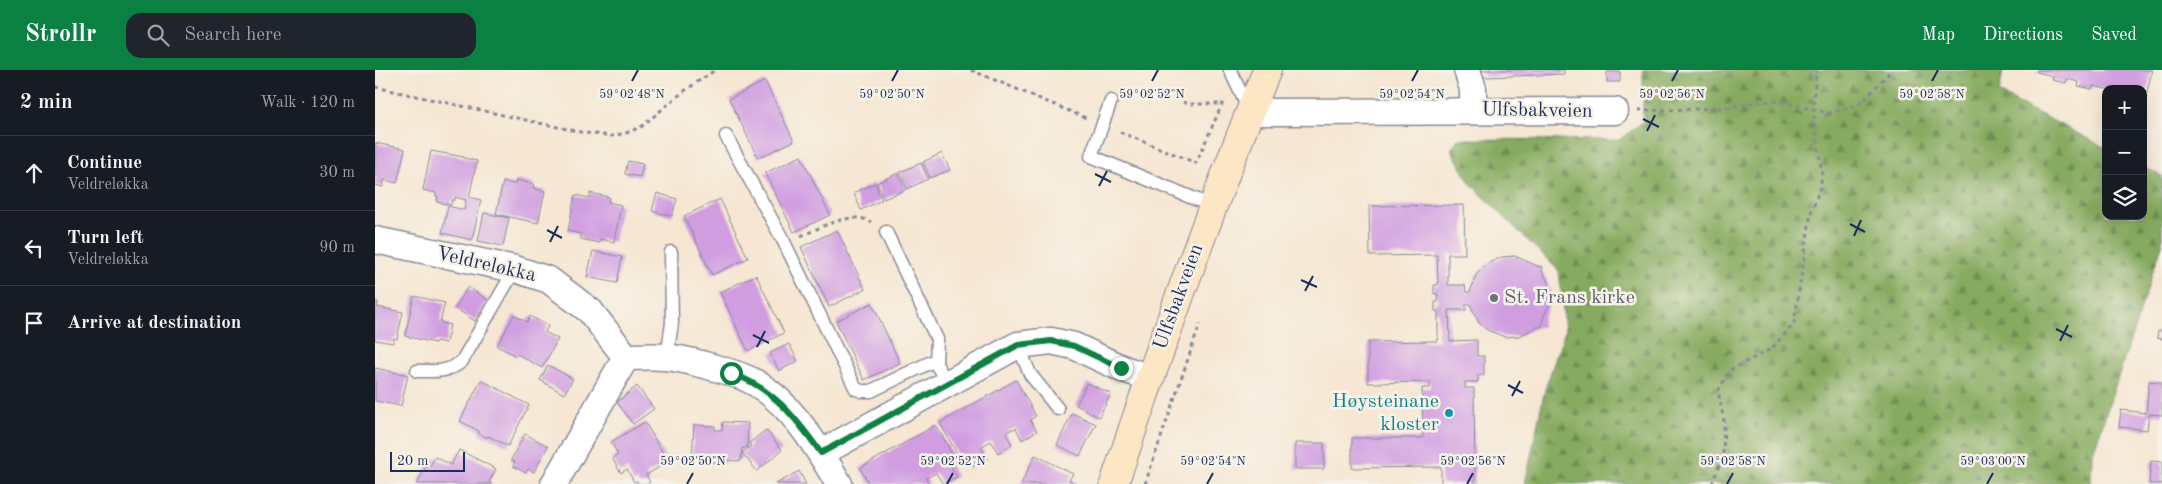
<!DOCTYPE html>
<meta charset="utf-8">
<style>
body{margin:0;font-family:"Old Standard TT",serif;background:#20242c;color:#f1f3f6}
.controls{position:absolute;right:15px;top:15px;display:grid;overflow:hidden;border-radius:10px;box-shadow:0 5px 20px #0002}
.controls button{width:45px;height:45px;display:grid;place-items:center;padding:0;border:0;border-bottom:1px solid #363941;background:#171b24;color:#f1f3f6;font:25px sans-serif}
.scale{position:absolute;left:15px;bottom:12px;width:75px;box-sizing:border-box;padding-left:5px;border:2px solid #1b2f5e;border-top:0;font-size:14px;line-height:18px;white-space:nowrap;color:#1b2f5e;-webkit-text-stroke:4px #f7f3e8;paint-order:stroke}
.stop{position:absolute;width:15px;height:15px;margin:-11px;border:4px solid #0b8043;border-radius:50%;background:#fff}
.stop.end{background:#0b8043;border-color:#fff;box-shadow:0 1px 5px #0008}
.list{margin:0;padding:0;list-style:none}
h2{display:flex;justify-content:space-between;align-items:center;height:65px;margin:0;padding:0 20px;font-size:21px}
h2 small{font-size:16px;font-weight:400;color:#9ea1a6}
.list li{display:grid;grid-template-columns:32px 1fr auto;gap:15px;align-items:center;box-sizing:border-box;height:75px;padding:0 20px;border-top:1px solid #363941}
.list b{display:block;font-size:19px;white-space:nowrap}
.list p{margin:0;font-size:16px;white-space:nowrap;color:#9ea1a6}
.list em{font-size:16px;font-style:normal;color:#9ea1a6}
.icon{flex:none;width:28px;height:28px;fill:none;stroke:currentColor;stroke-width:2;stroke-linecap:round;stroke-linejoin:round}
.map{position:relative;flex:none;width:1787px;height:414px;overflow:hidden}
header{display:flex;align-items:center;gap:30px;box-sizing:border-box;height:70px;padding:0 25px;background:#0b8043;color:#fff}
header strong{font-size:24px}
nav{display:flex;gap:28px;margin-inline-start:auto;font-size:18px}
.search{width:350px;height:45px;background:#20242c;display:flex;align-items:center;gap:12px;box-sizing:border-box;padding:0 18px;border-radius:15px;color:#9ea1a6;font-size:19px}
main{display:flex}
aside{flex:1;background:#171b24}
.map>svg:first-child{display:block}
.forest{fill:url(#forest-firs);stroke:#506c5e}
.building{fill:#d09de1}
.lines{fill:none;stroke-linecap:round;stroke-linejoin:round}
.lane-casing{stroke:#888a98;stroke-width:15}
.street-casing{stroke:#888a98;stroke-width:29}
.secondary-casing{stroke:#888a98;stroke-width:30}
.path{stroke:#888a98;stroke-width:3;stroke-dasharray:4 4;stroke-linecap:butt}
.lane{stroke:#fff;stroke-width:12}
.street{stroke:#fff;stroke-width:26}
.secondary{stroke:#fce6c4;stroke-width:28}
.route{stroke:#0b8043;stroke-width:6}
.ticks{fill:none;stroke:#1b2f5e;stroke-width:2}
.worship-dot{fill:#6b7280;stroke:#f7f3e8;stroke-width:2}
.culture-dot{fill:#0f9aa8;stroke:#f7f3e8;stroke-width:2}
.labels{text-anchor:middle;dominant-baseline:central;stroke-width:5;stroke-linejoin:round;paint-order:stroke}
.street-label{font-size:20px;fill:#1b2f5e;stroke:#f7f3e8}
.worship-label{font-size:20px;fill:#5b616d;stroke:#f7f3e8;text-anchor:start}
.culture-label{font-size:20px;fill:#0d838f;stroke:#f7f3e8;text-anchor:end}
.ticks-label{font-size:12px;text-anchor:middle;fill:#1b2f5e;stroke:#f7f3e8;stroke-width:5;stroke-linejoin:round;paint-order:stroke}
</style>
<header>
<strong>Strollr</strong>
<div class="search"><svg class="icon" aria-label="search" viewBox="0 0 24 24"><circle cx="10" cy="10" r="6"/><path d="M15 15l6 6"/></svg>Search here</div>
<nav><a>Map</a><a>Directions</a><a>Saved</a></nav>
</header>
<main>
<aside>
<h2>2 min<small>Walk · 120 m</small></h2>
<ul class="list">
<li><svg class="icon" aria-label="ahead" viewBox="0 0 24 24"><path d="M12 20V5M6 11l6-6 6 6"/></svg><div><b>Continue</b><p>Veldreløkka</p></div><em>30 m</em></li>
<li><svg class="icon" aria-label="left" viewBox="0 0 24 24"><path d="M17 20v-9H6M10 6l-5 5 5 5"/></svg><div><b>Turn left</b><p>Veldreløkka</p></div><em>90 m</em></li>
<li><svg class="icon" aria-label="arrive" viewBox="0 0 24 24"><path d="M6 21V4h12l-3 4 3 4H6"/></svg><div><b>Arrive at destination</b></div></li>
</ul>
</aside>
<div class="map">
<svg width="1787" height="414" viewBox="0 0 1787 414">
<defs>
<pattern id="forest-firs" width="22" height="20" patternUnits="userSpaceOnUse" patternTransform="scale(1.25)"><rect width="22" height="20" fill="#86aa5f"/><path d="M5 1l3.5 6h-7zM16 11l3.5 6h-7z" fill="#6d8b52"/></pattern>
</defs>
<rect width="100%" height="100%" fill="#f7f3e8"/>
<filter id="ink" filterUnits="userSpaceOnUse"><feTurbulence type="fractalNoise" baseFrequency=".02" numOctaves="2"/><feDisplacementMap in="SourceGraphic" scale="10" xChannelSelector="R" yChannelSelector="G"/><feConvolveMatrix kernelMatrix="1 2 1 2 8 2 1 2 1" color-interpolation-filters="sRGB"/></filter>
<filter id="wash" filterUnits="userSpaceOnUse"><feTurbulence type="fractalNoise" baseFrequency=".0096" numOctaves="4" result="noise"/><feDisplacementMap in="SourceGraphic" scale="20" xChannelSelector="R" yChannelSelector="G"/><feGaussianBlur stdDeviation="1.12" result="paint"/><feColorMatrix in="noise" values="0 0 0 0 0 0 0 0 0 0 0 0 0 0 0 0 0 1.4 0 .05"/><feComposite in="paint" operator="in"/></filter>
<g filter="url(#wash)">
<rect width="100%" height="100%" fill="#f6e6d2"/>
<path class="forest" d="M1268 0H1628L1624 23 1731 78V146H1768V97L1787 106V175L1717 386 1716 414H1150L1170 319 1190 261 1184 201 1095 113 1076 79 1083 69 1244 70 1268 52Z"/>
<g id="blocks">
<path class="building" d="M1107 0H1189V4L1112 7 1108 6Z
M1662 0H1777L1769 35 1768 19H1731L1718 16 1717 19 1703 16 1704 12 1692 9 1691 13 1677 10 1678 6 1662 2Z
M1232 2H1245V12H1232Z
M390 11 419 71 383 88 354 29Z
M0 73 30 79 22 113 9 110 8 117 0 115Z
M56 81 89 87V88L102 91 94 127 106 130 97 170 67 163 73 136 89 140 91 130 80 127V130H77L76 135 62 132 63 127 61 126V123L48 120Z
M567 83 575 100 555 108 548 92Z
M426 86 455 145 419 162 390 103Z
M253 91 268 94 265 107 250 104Z
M546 93 553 109 532 119 525 102Z
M523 103 530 120 509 129 502 113Z
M141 110 159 114 158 118 170 121 163 153 121 144 128 112 140 114Z
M500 113 507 130 486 140 479 123Z
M215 123 234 127 233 132 246 135 239 172 225 169 224 173 206 169V164L193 161 200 125 215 128Z
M282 123 302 129 297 146 277 141Z
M345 129 373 188 337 205 309 146Z
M1089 135 1090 184H1073V215H1090L1091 222H1095L1101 205 1113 193 1127 187 1140 186 1162 196 1167 197V201L1172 210 1176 224 1175 233 1167 251V257H1162L1144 266 1130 267 1112 260 1104 253 1095 234H1091V240H1074L1075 271 1102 270V286H1109V305H1103V312H1090V318H1099L1100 414H1066V397L977 398V368H1048L1047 318H1055V312L993 313V272L1063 271V241H1060V232H1063L1062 223 1059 224V215H1063L1062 185 995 186 994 136Z
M109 143 134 148 128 176 103 171Z
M462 160 490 219 454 237 426 177Z
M218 181 247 187 242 213 212 207Z
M381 205 409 263 373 281 345 222Z
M93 217 113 230 100 251 80 238Z
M39 226 70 233 65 252 75 255 71 273 61 271 60 273 30 266Z
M0 232H3L2 237 28 242 22 269 19 268 18 273 0 270Z
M497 233 525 293 489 310 461 251Z
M139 245 152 252 155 246 173 256 170 262 183 269 167 298 142 284 141 286 122 276Z
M1783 261H1787V269L1782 268Z
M414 274 423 291 404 301 395 283Z
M173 295 198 309 189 324 165 310Z
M0 298 33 305 26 336 0 331Z
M106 310 154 335 133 376 113 366 112 368 103 363 104 361 85 351Z
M641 310 661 346 655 350 662 361 647 370 641 358 635 360 631 363 637 375 623 383 616 371 606 377 612 389 598 397 592 385 585 389 565 353Z
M1774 311 1787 312V345L1774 344 1772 360 1744 357 1746 340 1771 343Z
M712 313 736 324 724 347 701 335Z
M262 316 279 339 258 354 242 332Z
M697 343 721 354 705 386 682 375Z
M270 352 293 392 271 405 275 412 271 414H264L262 411 259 412 252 399 246 403 237 388 243 385 236 372Z
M348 352 373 353 372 378H367L366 391 351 390V393L332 392V389L317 388 319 355 340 356V360H347Z
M561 355 581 391 575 395 582 407 568 414 561 403 551 408 554 414H494L485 398Z
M391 360 407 380 382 401 367 383 376 376 374 373Z
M150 364 173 376 159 402 153 399 151 403 138 396 140 392 136 390Z
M920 373H949V399H920Z
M84 380 121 399 114 412 117 414H42L52 395 55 396 60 387 76 395Z
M660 385 698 404 694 410 702 414H646Z
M1776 391 1787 392V414H1774Z
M424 401 431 414H401Z"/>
</g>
</g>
<g filter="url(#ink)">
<use href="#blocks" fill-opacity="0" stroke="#888a98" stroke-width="1"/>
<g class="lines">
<defs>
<path id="lane" d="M855 0 873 38
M736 31 716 86 837 136
M351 66 409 172 481 319 487 321H496L556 292 561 294 573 314
M511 162 562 269 561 294
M643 275 655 304 683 339
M292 287 297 253 296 182
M42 301C58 301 74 303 87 291L140 199"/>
<path id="street" d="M1092 0 1098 19V40
M875 42 1240 41
M0 170 140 199 174 210 215 241 251 287
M251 287C264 287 277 286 290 287 307 288 359 302 375 310 414 329 443 378 464 414
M446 383 643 275 676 271 699 276 746 298 775 308
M179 414 251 287"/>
<path id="secondary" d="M739 414C786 274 836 136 892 0"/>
</defs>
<use href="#lane" class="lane-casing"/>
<use href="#street" class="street-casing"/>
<use href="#secondary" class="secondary-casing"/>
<path class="path" d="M596 0 711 48
M0 17 210 63 236 66 251 63 266 57 308 22 340 0
M808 32 814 34H847
M1263 41 1348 38 1381 32 1404 31 1454 43 1478 37 1491 28 1517 0
M745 62 821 93 849 30
M426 166C445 158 476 140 496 152
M770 414 825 254
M1337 414 1348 385 1349 351 1343 321 1355 300 1396 279 1419 254 1436 143 1445 118 1447 104 1438 40 1441 0"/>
<use href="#lane" class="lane"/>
<use href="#street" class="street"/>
<use href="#secondary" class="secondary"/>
</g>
</g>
<g class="lines" filter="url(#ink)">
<path class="route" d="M356 303C398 318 421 348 446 383L643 275 676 271 699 276 746 298"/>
</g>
<path class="ticks" d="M257 11 263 0M517 11 523 0M777 11 783 0M1037 11 1043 0M1297 11 1303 0M1557 11 1563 0M1268 49 1284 57M1272 61 1280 45M720 104 736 112M724 116 732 101M1475 154 1490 162M172 160 187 168M1479 166 1486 150M175 172 183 156M926 210 942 217M930 221 938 206M1681 259 1697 267M378 265 394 273M1685 271 1693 255M382 277 390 261M1133 315 1148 323M1137 326 1145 311M312 414 318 403M572 414 578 403M832 414 838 403M1092 414 1098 403M1352 414 1358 403M1612 414 1618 403"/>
<circle class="worship-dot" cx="1119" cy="228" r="5"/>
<circle class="culture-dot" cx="1074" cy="343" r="5"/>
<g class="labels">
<g class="street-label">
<text transform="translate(1162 41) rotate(1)">Ulfsbakveien</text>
<text transform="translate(111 195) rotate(13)">Veldreløkka</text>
<text transform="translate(804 227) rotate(-70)">Ulfsbakveien</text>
</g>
<g class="worship-label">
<text x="1129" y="228">St. Frans kirke</text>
</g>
<g class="culture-label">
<text x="1064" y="332">Høysteinane<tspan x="1064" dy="23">kloster</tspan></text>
</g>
</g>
<g class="ticks-label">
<text x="257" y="28">59°02'48"N</text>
<text x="517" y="28">59°02'50"N</text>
<text x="777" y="28">59°02'52"N</text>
<text x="1037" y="28">59°02'54"N</text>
<text x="1297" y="28">59°02'56"N</text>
<text x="1557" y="28">59°02'58"N</text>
<text x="318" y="395">59°02'50"N</text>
<text x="578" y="395">59°02'52"N</text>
<text x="838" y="395">59°02'54"N</text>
<text x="1098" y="395">59°02'56"N</text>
<text x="1358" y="395">59°02'58"N</text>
<text x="1618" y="395">59°03'00"N</text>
</g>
</svg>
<div class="controls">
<button>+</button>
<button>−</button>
<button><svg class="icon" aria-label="layers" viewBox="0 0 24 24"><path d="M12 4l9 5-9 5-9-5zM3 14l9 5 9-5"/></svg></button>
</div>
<div class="scale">20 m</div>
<div class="stop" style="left:356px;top:303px"></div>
<div class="stop end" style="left:746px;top:298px"></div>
</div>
</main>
